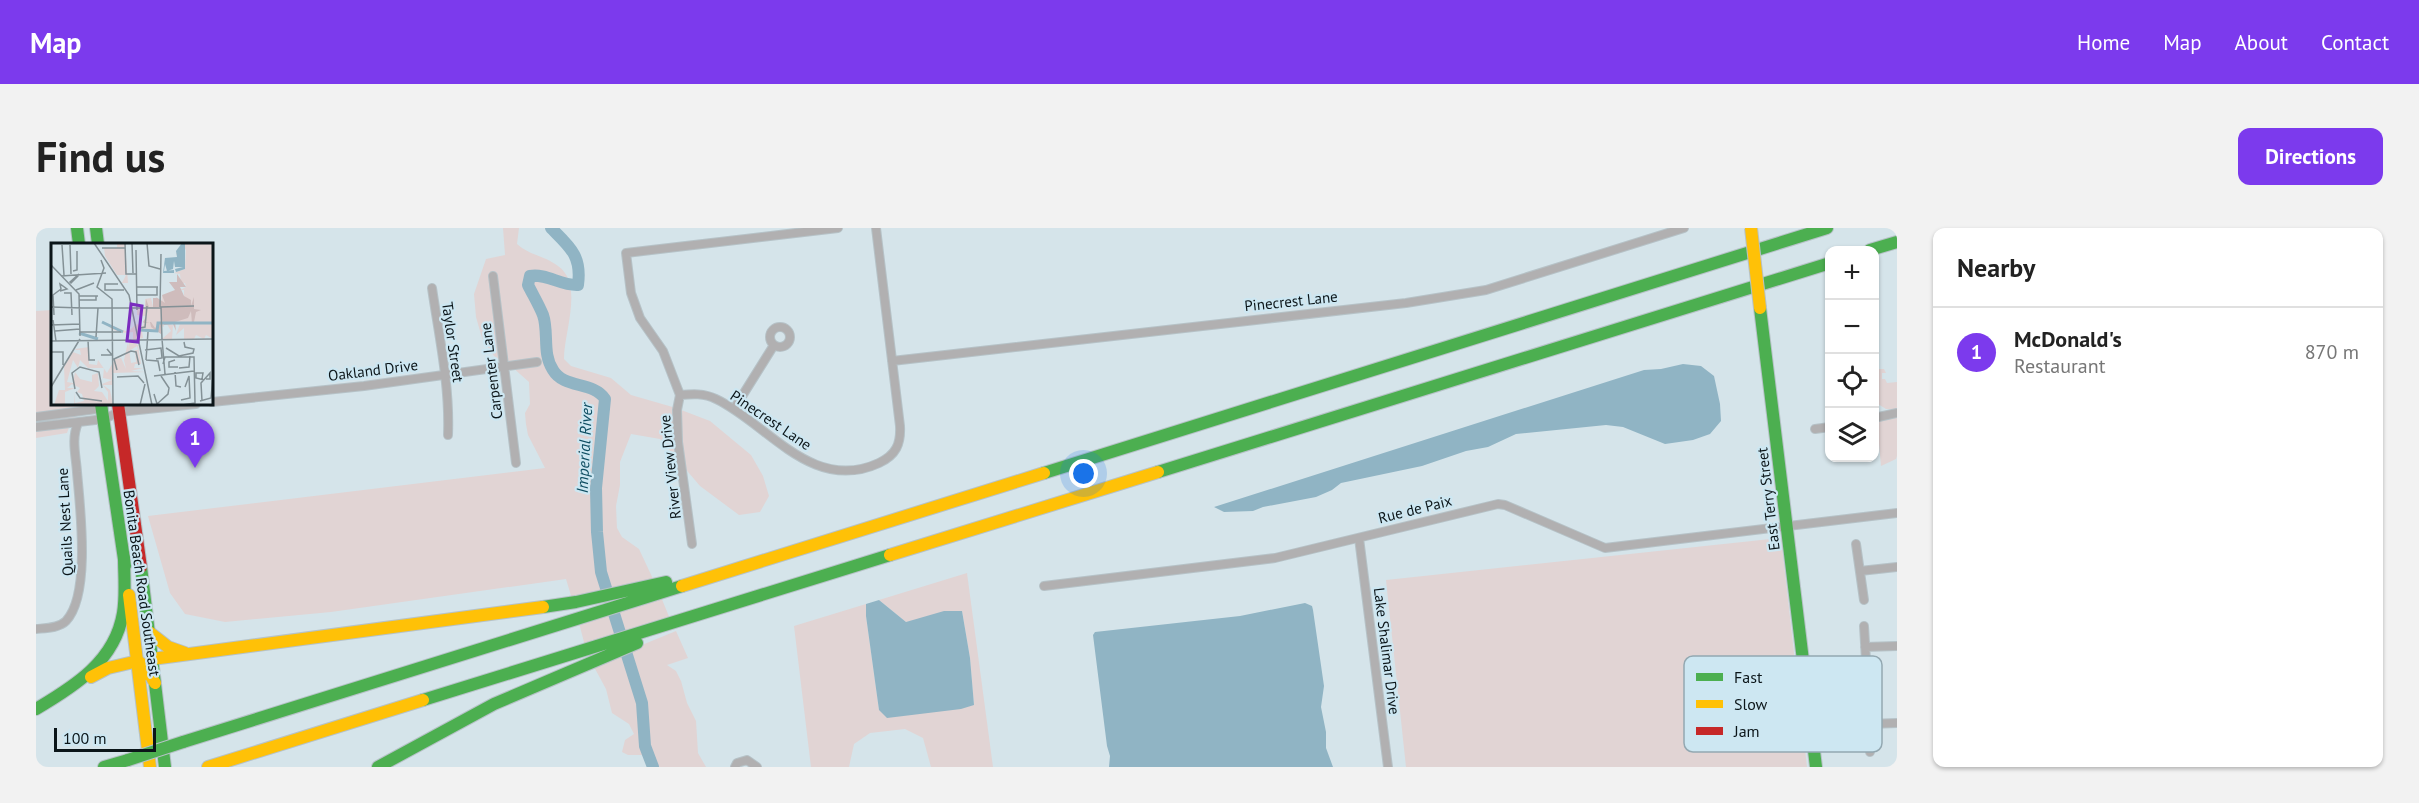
<!DOCTYPE html>
<meta charset="utf-8">
<style>
body{margin:0;font-family:"PT Sans",sans-serif;background:#f2f2f2;color:#222}
.controls{position:absolute;right:18px;top:18px;display:grid;overflow:hidden;border-radius:12px;box-shadow:0 2px 4px #0004}
.controls button{width:54px;height:54px;display:grid;place-items:center;padding:0;border:0;border-bottom:2px solid #e0e0e0;background:#fff;color:#222;font:30px sans-serif}
.scale{position:absolute;left:18px;bottom:15px;width:102px;box-sizing:border-box;padding-left:6px;border:3px solid #0b1519;border-top:0;font-size:16px;line-height:21px;white-space:nowrap;color:#0b1519;-webkit-text-stroke:4px #cde7f2;paint-order:stroke}
.you{position:absolute;left:1048px;top:246px;width:21px;height:21px;margin:-15px;border:4px solid #fff;border-radius:50%;background:#1a73e8;box-shadow:0 0 0 9px #1a73e833}
.badge{display:grid;place-items:center;width:39px;height:39px;border-radius:50%;background:#7c3aed;color:#fff;font-size:20px;font-weight:700}
.pin{position:absolute;translate:-50% -50px;filter:drop-shadow(0 2px 3px #0008)}
.pin::after{content:'';position:absolute;top:32px;width:21px;height:18px;background:inherit;clip-path:polygon(0 0,100% 0,50% 100%)}
.list{margin:0;padding:0;list-style:none}
h2{display:flex;justify-content:space-between;align-items:center;height:78px;margin:0;padding:0 24px;font-size:26px}
h2 small{font-size:20px;font-weight:400;color:#767676}
.list li{display:grid;grid-template-columns:39px 1fr auto;gap:18px;align-items:center;box-sizing:border-box;height:90px;padding:0 24px;border-top:2px solid #e0e0e0}
.list b{display:block;font-size:22px;white-space:nowrap}
.list p{margin:0;font-size:20px;white-space:nowrap;color:#767676}
.list em{font-size:20px;font-style:normal;color:#767676}
.icon{flex:none;width:33px;height:33px;fill:none;stroke:currentColor;stroke-width:2;stroke-linecap:round;stroke-linejoin:round}
.map{position:relative;flex:none;width:1861px;height:539px;overflow:hidden;border-radius:12px}
header{display:flex;align-items:center;gap:36px;box-sizing:border-box;height:84px;padding:0 30px;background:#7c3aed;color:#fff}
header strong{font-size:28px}
nav{display:flex;gap:33px;margin-inline-start:auto;font-size:21px}
.intro{display:flex;align-items:center;justify-content:space-between;box-sizing:border-box;height:144px;padding:0 36px}
h1{margin:0;font-size:42px}
.button{padding:15px 27px;border-radius:12px;background:#7c3aed;color:#fff;font-size:21px;font-weight:700}
main{display:flex;gap:36px;padding:0 36px}
aside{flex:1;background:#fff;border-radius:12px;box-shadow:0 2px 4px #0004}
.map>svg:first-child{display:block}
.green{fill:#e1d4d4}
.water{fill:#90b4c4}
.lines{fill:none;stroke-linecap:round;stroke-linejoin:round}
.river{stroke:#90b4c4;stroke-width:12}
.street-casing{stroke:#b6c2c7;stroke-width:10}
.fast-casing{stroke:#b6c2c7;stroke-width:14}
.slow-casing{stroke:#b6c2c7;stroke-width:14}
.jam-casing{stroke:#b6c2c7;stroke-width:14}
.street{stroke:#b1b0b1;stroke-width:8}
.fast{stroke:#4caf50;stroke-width:12}
.slow{stroke:#ffc107;stroke-width:12}
.jam{stroke:#c62828;stroke-width:12}
.fast-bridge-casing{stroke:#b6c2c7;stroke-width:14;stroke-linecap:butt}
.slow-bridge-casing{stroke:#b6c2c7;stroke-width:14;stroke-linecap:butt}
.fast-bridge{stroke:#4caf50;stroke-width:12}
.slow-bridge{stroke:#ffc107;stroke-width:12}
.labels{text-anchor:middle;dominant-baseline:central;stroke-width:4.5;stroke-linejoin:round;paint-order:stroke}
.street-label{font-size:15px;fill:#0b1519;stroke:#cde7f2}
.water-label{font-size:16px;font-style:italic;fill:#0e4d61;stroke:#cde7f2}
.inset-river{fill:none;stroke:#90b4c4;stroke-width:3}
.inset-road{fill:none;stroke:#849196;stroke-width:1.5}
.view{fill:#7b2cbf;fill-opacity:0.15;stroke:#7b2cbf;stroke-width:3}
.inset-edge{fill:none;stroke:#0b1519;stroke-width:3}
.key{fill:#cde7f2;stroke:#93a8b1;stroke-width:1.5}
.key-label{font-size:16px;fill:#0b1519}
</style>
<header>
<strong>Map</strong>
<nav><a>Home</a><a>Map</a><a>About</a><a>Contact</a></nav>
</header>
<div class="intro"><h1>Find us</h1><a class="button">Directions</a></div>
<main>
<div class="map">
<svg width="1861" height="539" viewBox="0 0 1861 539">
<rect width="100%" height="100%" fill="#d5e4ea"/>
<path class="green" d="M467 0H483L481 16C493 27 509 28 522 38 548 56 528 104 528 131L535 138 575 150 595 167 640 180 674 193 715 227 727 248 733 268 724 284 703 287 664 258 624 211 595 206 584 234V257L580 278 581 300 586 309 603 321 618 353 536 371 530 351 295 384 189 394 149 386 134 365 112 288 509 240 492 207 490 196 489 185 494 176 493 154 476 139 458 128 446 110 440 89 438 66 450 31 469 27Z
M16 82V176H46V185L36 191 31 205 0 210V83Z
M1838 141H1848L1850 145H1846V151H1849L1851 155 1861 154V181H1850L1842 176 1839 165Z
M1861 188V228L1860 231 1845 238 1841 193Z
M1745 310 1771 539H1370L1350 352Z
M931 345 957 539H895L887 510 869 501 834 505 818 516 813 539H775L758 398 830 376V388L843 482 938 477 934 430 926 383 870 394 843 372Z
M625 369 634 391 549 418 543 395Z
M640 403 652 430 631 437 640 443 645 453 651 475 660 493 662 525 670 539H613L606 527H592L586 524 589 512 598 506 593 496 576 485 570 461 557 437Z"/>
<path class="water" d="M1647 136 1665 138 1678 148 1684 176 1685 193 1674 206 1657 212 1629 216 1587 199 1570 197 1480 206 1452 219 1430 223 1386 238 1305 255 1296 262 1280 269 1227 279 1217 283 1188 284 1178 279 1608 142 1625 141Z
M843 372 870 394 908 383H926L934 430 938 477 925 481 851 490 843 482 830 388V376Z
M1269 375 1276 378 1277 382 1288 458 1285 479 1290 504V520L1297 539H1073L1074 528 1071 518 1057 407 1059 404 1204 388Z"/>
<g class="lines">
<path class="river" d="M515 0C534 19 546 28 542 57 525 58 510 45 494 48L492 57C497 67 503 77 507 87 513 104 506 126 517 142 528 161 557 153 569 171L560 260 561 304 565 344 606 475 609 518 617 539"/>
<defs>
<path id="street" d="M457 48 480 235
M396 60C403 108 414 158 412 207
M734 109a10 10 0 1 1 20 0a10 10 0 1 1-20 0Z
M856 133 1370 75 1450 62 1648 0
M644 167C656 166 668 165 680 171 731 195 776 266 843 235 860 227 865 216 864 198L840 0
M176 174 328 158 501 134
M698 181 738 117
M0 189 68 180
M1838 190 1861 185
M0 199 68 191 83 184 160 176
M1779 201 1794 199
M1323 310 1352 539
M656 316 642 214 641 182 644 167 627 123 604 90 595 65 590 25 802 0
M1820 316 1828 372
M1824 343 1861 339
M1008 358 1239 330 1462 276 1469 277 1569 320 1861 285
M1828 398 1831 449
M0 401C10 400 23 400 30 393 55 367 44 279 41 244 40 228 35 211 42 195
M1829 419 1861 418
M1831 468 1834 524
M1833 496 1861 495
M699 539 701 535 711 532 721 539"/>
<path id="fast" d="M41 0 43 16
M60 0 62 16
M1834 22 1861 14
M1724 80 1780 539
M65 176 89 338
M1122 244 1794 35
M1008 245 1791 0
M105 339 129 539
M507 379 540 374 630 354
M387 472 854 327
M0 481C39 458 79 433 87 385 90 367 88 347 88 329
M147 514 646 358
M68 539 92 532
M342 539 458 476 601 415"/>
<path id="slow" d="M854 327 1122 244
M646 358 1008 245
M93 367 114 539
M113 404 132 419 149 425
M55 449 72 440 102 433 110 440 119 455
M104 450 116 431 507 379
M172 539 387 472"/>
<path id="jam" d="M82 176 105 339"/>
</defs>
<use href="#street" class="street-casing"/>
<use href="#fast" class="fast-casing"/>
<use href="#slow" class="slow-casing"/>
<use href="#jam" class="jam-casing"/>
<use href="#street" class="street"/>
<use href="#fast" class="fast"/>
<use href="#slow" class="slow"/>
<use href="#jam" class="jam"/>
<defs>
<path id="fast-bridge" d="M92 532 147 514"/>
<path id="slow-bridge" d="M1715 0 1724 80"/>
</defs>
<use href="#fast-bridge" class="fast-bridge-casing"/>
<use href="#slow-bridge" class="slow-bridge-casing"/>
<use href="#fast-bridge" class="fast-bridge"/>
<use href="#slow-bridge" class="slow-bridge"/>
</g>
<g class="labels">
<g class="street-label">
<text transform="translate(1255 73) rotate(-6)">Pinecrest Lane</text>
<text transform="translate(417 114) rotate(82)">Taylor Street</text>
<text transform="translate(337 142) rotate(-7)">Oakland Drive</text>
<text transform="translate(455 143) rotate(-97)">Carpenter Lane</text>
<text transform="translate(735 192) rotate(34)">Pinecrest Lane</text>
<text transform="translate(634 239) rotate(-96)">River View Drive</text>
<text transform="translate(1732 271) rotate(-97)">East Terry Street</text>
<text transform="translate(1379 281) rotate(-14)">Rue de Paix</text>
<text transform="translate(29 294) rotate(-93)">Quails Nest Lane</text>
<text transform="translate(106 355) rotate(82)">Bonita Beach Road Southeast</text>
<text transform="translate(1351 423) rotate(83)">Lake Shalimar Drive</text>
</g>
<g class="water-label">
<text transform="translate(548 220) rotate(-87)">Imperial River</text>
</g>
</g>
<g transform="translate(15 15)">
<rect width="162" height="162" fill="#d5e4ea"/>
<path d="M66 0H74L77 40H71L75 32H66L54 13 53 5H66ZM134 0H162V96L155 92 153 96 145 92 143 96H133V85L125 92 129 81 123 80 116 81 122 82 121 96H111L120 88 113 76V84L107 80V88H91L92 95 82 97V89L71 90 62 87 55 82 53 79 77 89 85 81 92 83 94 73 86 72V64H94V56L100 55 102 64H110L111 52 115 60 140 61 133 53V47H129L135 44 134 40 130 41 129 31 123 30 134 26 135 6 127 13 125 11ZM78 98 87 102 90 121H84L83 125H92L80 128 94 129 62 130V142H52L59 147 62 161 23 162 24 149V160L33 158 31 151 26 149 29 145 21 141 16 145H24L14 149V162H3L8 147H14L13 124 22 109 30 112 29 107H25L24 106 38 104V121L46 122 47 117 56 130 64 116 70 115 75 126 73 117 77 99 80 120 85 119 84 107H87L86 103 78 108ZM22 117 27 125 29 117 37 125H53L52 135 61 137 51 141 57 149V158L51 149 43 148 48 143 47 130 41 132V139L29 136 24 129 22 140 16 139Z" fill="#e1d4d4" fill-rule="evenodd"/>
<path d="M126 31 135 44H129L133 53 140 57V63L143 54V66L150 67 145 69 143 79H162L141 81 140 68 137 75 124 79 125 88 122 81 113 82 111 77 110 91 100 84 99 79 93 80 92 79 95 74V79H100L104 85 110 80V64L95 65 94 71 95 56 98 64H102V55H106L102 52 114 60 111 52 124 47 118 39H126Z" fill="#cfbcbc"/>
<path d="M131 0H134V26L125 29 124 26 132 24H124L123 18 122 26 116 28 114 21 113 28 123 27V30H112L114 15 126 14 125 8Z" fill="#90b4c4"/>
<path class="inset-river" d="M51 79 72 89M89 87 106 88 107 80H162M28 90 47 96"/>
<path class="inset-road" d="M43 0 78 52 101 162M74 0 75 31H85M81 0 82 30M96 0 98 23 109 26M11 2 13 32M19 2 20 31M51 5H74M85 7 86 67M50 17 53 25 46 44 61 56 62 162M0 22 28 51 29 93M22 28 26 27V8M27 32V33L20 40 19 39ZM10 33 55 30M67 41H54V47H73M85 44H107M25 47 43 40M13 50H20L21 72M86 52H106V44M28 53H47M28 57H45V53M0 64 31 65M109 64 110 11M29 65H110M3 72 2 52 10 46 9 41 16 46 9 48M2 77 5 98M0 82 29 81M89 85 94 84 96 63M4 88 29 86M29 89H70M45 94 47 65M111 96 114 131M37 97 38 117H44M89 97 162 96M111 97 110 64 143 63M0 98 89 97M115 105 128 113 142 110 143 106 134 104 133 99M94 107 110 105 111 115 105 116M0 109H12V122M50 112H61L56 106M95 117 97 89M95 117 107 118 109 128M124 117 118 119V124H127M112 121 114 114H143L144 160 131 162M128 125 138 124 139 113M66 127 63 116 80 108 85 109 88 122M124 129 125 143 130 144M103 133 143 128M66 134 87 133 93 140M151 136 152 130H145V135L153 137M0 144 29 96M24 146 21 130 29 124 48 129 51 145M25 149 29 155 51 158M103 151 106 161 117 151 118 145 110 133M130 157 139 155 138 133 134 144M149 158 160 155 162 134M151 158 150 140 159 130V136H155M89 162 94 141"/>
<path class="view" d="M80 61 91 63 87 99 76 98Z"/>
<rect width="162" height="162" class="inset-edge"/>
</g>
<rect x="1648" y="428" width="198" height="96" rx="9" class="key"/>
<rect x="1660" y="445" width="27" height="8" fill="#4caf50"/>
<rect x="1660" y="472" width="27" height="8" fill="#ffc107"/>
<rect x="1660" y="499" width="27" height="8" fill="#c62828"/>
<g class="key-label">
<text x="1698" y="455">Fast</text>
<text x="1698" y="482">Slow</text>
<text x="1698" y="509">Jam</text>
</g>
</svg>
<div class="controls">
<button>+</button>
<button>−</button>
<button><svg class="icon" aria-label="locate" viewBox="0 0 24 24"><circle cx="12" cy="12" r="6"/><path d="M12 2v4M12 18v4M2 12h4M18 12h4"/></svg></button>
<button><svg class="icon" aria-label="layers" viewBox="0 0 24 24"><path d="M12 4l9 5-9 5-9-5zM3 14l9 5 9-5"/></svg></button>
</div>
<div class="scale">100 m</div>
<div class="you"></div>
<div class="pin badge" style="left:159px;top:240px">1</div>
</div>
<aside>
<h2>Nearby<small></small></h2>
<ul class="list">
<li><span class="badge">1</span><div><b>McDonald's</b><p>Restaurant</p></div><em>870 m</em></li>
</ul>
</aside>
</main>
